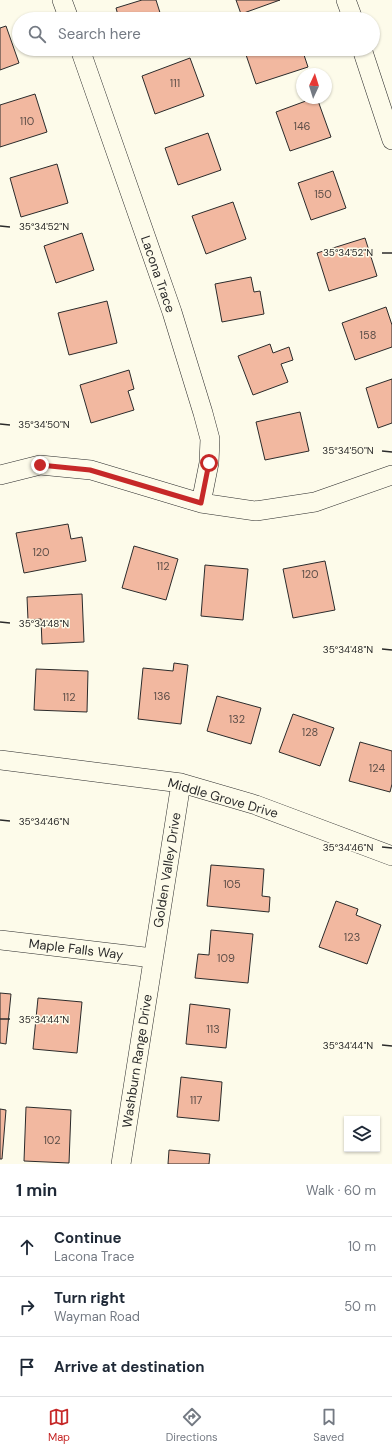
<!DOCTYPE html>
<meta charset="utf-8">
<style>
body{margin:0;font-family:"DM Sans",sans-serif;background:#f2f2f3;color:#1f2937}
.controls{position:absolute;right:12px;bottom:12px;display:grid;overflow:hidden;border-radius:0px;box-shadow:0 1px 3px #0004}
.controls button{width:36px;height:36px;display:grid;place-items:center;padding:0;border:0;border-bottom:1px solid #e0e1e3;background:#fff;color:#1f2937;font:20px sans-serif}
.compass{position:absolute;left:296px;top:68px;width:36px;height:36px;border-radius:50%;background:#fff;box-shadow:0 1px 3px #0004;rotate:4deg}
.stop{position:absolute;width:12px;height:12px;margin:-9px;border:3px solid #c62828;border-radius:50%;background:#fff}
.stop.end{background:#c62828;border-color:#fff;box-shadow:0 1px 4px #0008}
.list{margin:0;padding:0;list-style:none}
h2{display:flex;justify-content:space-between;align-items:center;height:52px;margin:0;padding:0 16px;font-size:17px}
h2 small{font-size:13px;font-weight:400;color:#747a83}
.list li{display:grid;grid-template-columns:26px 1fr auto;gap:12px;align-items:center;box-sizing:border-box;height:60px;padding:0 16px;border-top:1px solid #e0e1e3}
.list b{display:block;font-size:15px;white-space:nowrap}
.list p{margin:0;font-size:13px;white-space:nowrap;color:#747a83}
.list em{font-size:13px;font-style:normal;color:#747a83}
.icon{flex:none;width:22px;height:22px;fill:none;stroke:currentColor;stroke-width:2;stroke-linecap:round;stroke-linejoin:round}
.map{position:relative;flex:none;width:392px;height:1164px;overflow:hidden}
.search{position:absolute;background:#fff;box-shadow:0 1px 3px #0004;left:12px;right:12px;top:12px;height:44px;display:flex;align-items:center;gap:10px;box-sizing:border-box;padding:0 14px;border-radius:22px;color:#747a83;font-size:15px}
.sheet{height:232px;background:#fff}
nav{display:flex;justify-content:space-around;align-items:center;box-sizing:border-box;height:56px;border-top:1px solid #e0e1e3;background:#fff;font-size:11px;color:#747a83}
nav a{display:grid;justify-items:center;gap:2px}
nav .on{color:#c62828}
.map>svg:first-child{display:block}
.building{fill:#f2b8a0;stroke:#2b2b2b}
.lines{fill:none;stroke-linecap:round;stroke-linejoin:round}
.minor-casing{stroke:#2b2b2b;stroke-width:20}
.minor{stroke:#fdfbea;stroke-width:19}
.route{stroke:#c62828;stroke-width:5}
.ticks{fill:none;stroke:#2b2b2b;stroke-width:1.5}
.labels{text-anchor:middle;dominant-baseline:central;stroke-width:3;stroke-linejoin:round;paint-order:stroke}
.number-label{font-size:11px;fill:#5d4e48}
.street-label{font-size:13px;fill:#2b2b2b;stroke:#fdfbea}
.ticks-label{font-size:10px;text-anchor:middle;fill:#2b2b2b;stroke:#fdfbea;stroke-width:3;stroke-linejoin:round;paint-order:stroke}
</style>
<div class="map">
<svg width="392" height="1164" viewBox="0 0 392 1164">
<rect width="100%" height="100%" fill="#fdfbea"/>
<path class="building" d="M142 0H156L162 19H119L116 8Z
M236 0H280L241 14Z
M6 26 19 63 0 70V28Z
M244 49H302L308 67 256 84Z
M190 58 204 96 155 114 142 76Z
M35 94 47 132 0 147V105Z
M314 98H317L331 137 290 151 276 112Z
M208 133 221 170 178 185 165 148Z
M57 164 68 203 21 217 10 178Z
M333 171 346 208 311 220 298 183Z
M233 202 246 239 206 254 192 216Z
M82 233 94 270 56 283 44 246Z
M365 238 377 276 329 291 317 253Z
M251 277 254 292 260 291 264 314 222 322 215 284Z
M107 301 117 343 69 355 58 313Z
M386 307 392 325V347L355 360 342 323Z
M270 344 273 353 289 347 293 360 281 364 288 382 253 395 238 356Z
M129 370 134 389 128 391 134 410 91 423 80 385Z
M392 379V423L378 428 366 388Z
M300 412 309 451 265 460 256 422Z
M68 524 71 539 82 537 86 561 24 573 16 533Z
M134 546 178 559 166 600 122 588Z
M325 561 335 610 293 618 283 569Z
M205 565 248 569 243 620 201 616Z
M82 594 84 642 42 644 41 619 28 620 27 597Z
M174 663 188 665 181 724 138 719 143 668 173 671Z
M36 669 88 671 87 712 34 710Z
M217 696 261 708 251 744 207 731Z
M293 714 334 728 320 766 279 752Z
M360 742 392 751V784L390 792 349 781Z
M211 865 264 869 262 896 270 897 269 912 207 906Z
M336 901 358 909 356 915 381 925 367 964 319 947Z
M211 930 253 934 248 983 195 978 198 954 209 955Z
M0 993 11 994 6 1044 0 1043Z
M38 998 82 1002 77 1053 33 1049Z
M190 1004 230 1009 226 1048 186 1044Z
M181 1077 222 1082 219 1121 177 1117Z
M26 1107 71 1110 69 1163 24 1161Z
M0 1109 6 1110 2 1159H0Z
M169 1150 210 1154 209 1164H168Z"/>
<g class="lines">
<defs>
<path id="minor" d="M62 0 69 19
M346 0 353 19
M80 49 172 312 203 413 210 439 209 463 201 503
M362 49 392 140
M0 475 40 465 91 470 201 503 256 511 315 502 392 475
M0 760 181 783 256 805 392 856
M0 940 153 958
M121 1164 181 783"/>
</defs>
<use href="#minor" class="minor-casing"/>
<use href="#minor" class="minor"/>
</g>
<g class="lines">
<path class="route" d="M40 465 90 470 201 503 209 463"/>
</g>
<path class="ticks" d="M0 226 10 227M382 253H392M0 424 10 425M382 451 392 452M0 622 10 623M382 649 392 650M0 820 10 821M382 847 392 848M0 1019H10M382 1045 392 1046"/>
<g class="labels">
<g class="number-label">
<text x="175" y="83">111</text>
<text x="27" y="121">110</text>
<text x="302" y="126">146</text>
<text x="323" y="194">150</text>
<text x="368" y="335">158</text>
<text x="41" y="552">120</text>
<text x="163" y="566">112</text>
<text x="310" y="574">120</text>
<text x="162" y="696">136</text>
<text x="69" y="697">112</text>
<text x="237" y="719">132</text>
<text x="310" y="732">128</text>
<text x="377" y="768">124</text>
<text x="232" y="884">105</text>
<text x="352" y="937">123</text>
<text x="226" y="958">109</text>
<text x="213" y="1029">113</text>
<text x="196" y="1100">117</text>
<text x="52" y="1140">102</text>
</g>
<g class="street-label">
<text transform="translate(158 274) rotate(71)">Lacona Trace</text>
<text transform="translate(223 798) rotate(16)">Middle Grove Drive</text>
<text transform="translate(167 870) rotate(-81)">Golden Valley Drive</text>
<text transform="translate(76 949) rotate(7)">Maple Falls Way</text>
<text transform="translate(137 1061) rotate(-81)">Washburn Range Drive</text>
</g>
</g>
<g class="ticks-label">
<text x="44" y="230">35°34'52"N</text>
<text x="348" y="256">35°34'52"N</text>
<text x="44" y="428">35°34'50"N</text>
<text x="348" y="454">35°34'50"N</text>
<text x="44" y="627">35°34'48"N</text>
<text x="348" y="653">35°34'48"N</text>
<text x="44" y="825">35°34'46"N</text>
<text x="348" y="851">35°34'46"N</text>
<text x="44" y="1023">35°34'44"N</text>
<text x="348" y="1049">35°34'44"N</text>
</g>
</svg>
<div class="controls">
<button><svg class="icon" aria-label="layers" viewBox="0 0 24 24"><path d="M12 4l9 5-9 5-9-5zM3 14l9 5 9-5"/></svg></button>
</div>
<svg class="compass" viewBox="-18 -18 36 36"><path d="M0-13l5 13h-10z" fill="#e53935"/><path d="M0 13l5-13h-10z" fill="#747a83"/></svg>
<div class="stop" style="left:209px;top:463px"></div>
<div class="stop end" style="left:40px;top:465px"></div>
<div class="search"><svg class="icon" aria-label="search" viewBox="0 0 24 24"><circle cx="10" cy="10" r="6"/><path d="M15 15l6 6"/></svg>Search here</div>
</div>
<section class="sheet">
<h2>1 min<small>Walk · 60 m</small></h2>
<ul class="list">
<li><svg class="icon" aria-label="ahead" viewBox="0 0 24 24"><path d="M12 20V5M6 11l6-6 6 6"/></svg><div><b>Continue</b><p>Lacona Trace</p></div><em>10 m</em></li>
<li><svg class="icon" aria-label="right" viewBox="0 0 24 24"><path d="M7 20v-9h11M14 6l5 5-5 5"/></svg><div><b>Turn right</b><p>Wayman Road</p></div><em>50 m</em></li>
<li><svg class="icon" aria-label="arrive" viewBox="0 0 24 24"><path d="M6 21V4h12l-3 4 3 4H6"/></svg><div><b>Arrive at destination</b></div></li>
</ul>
</section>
<nav>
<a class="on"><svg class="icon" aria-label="map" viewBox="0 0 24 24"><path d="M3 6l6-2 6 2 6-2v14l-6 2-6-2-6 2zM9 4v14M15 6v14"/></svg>Map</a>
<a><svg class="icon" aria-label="directions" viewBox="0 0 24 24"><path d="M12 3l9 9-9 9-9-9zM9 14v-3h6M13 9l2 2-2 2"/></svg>Directions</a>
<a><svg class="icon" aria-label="saved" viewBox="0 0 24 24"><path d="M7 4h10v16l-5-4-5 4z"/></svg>Saved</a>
</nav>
